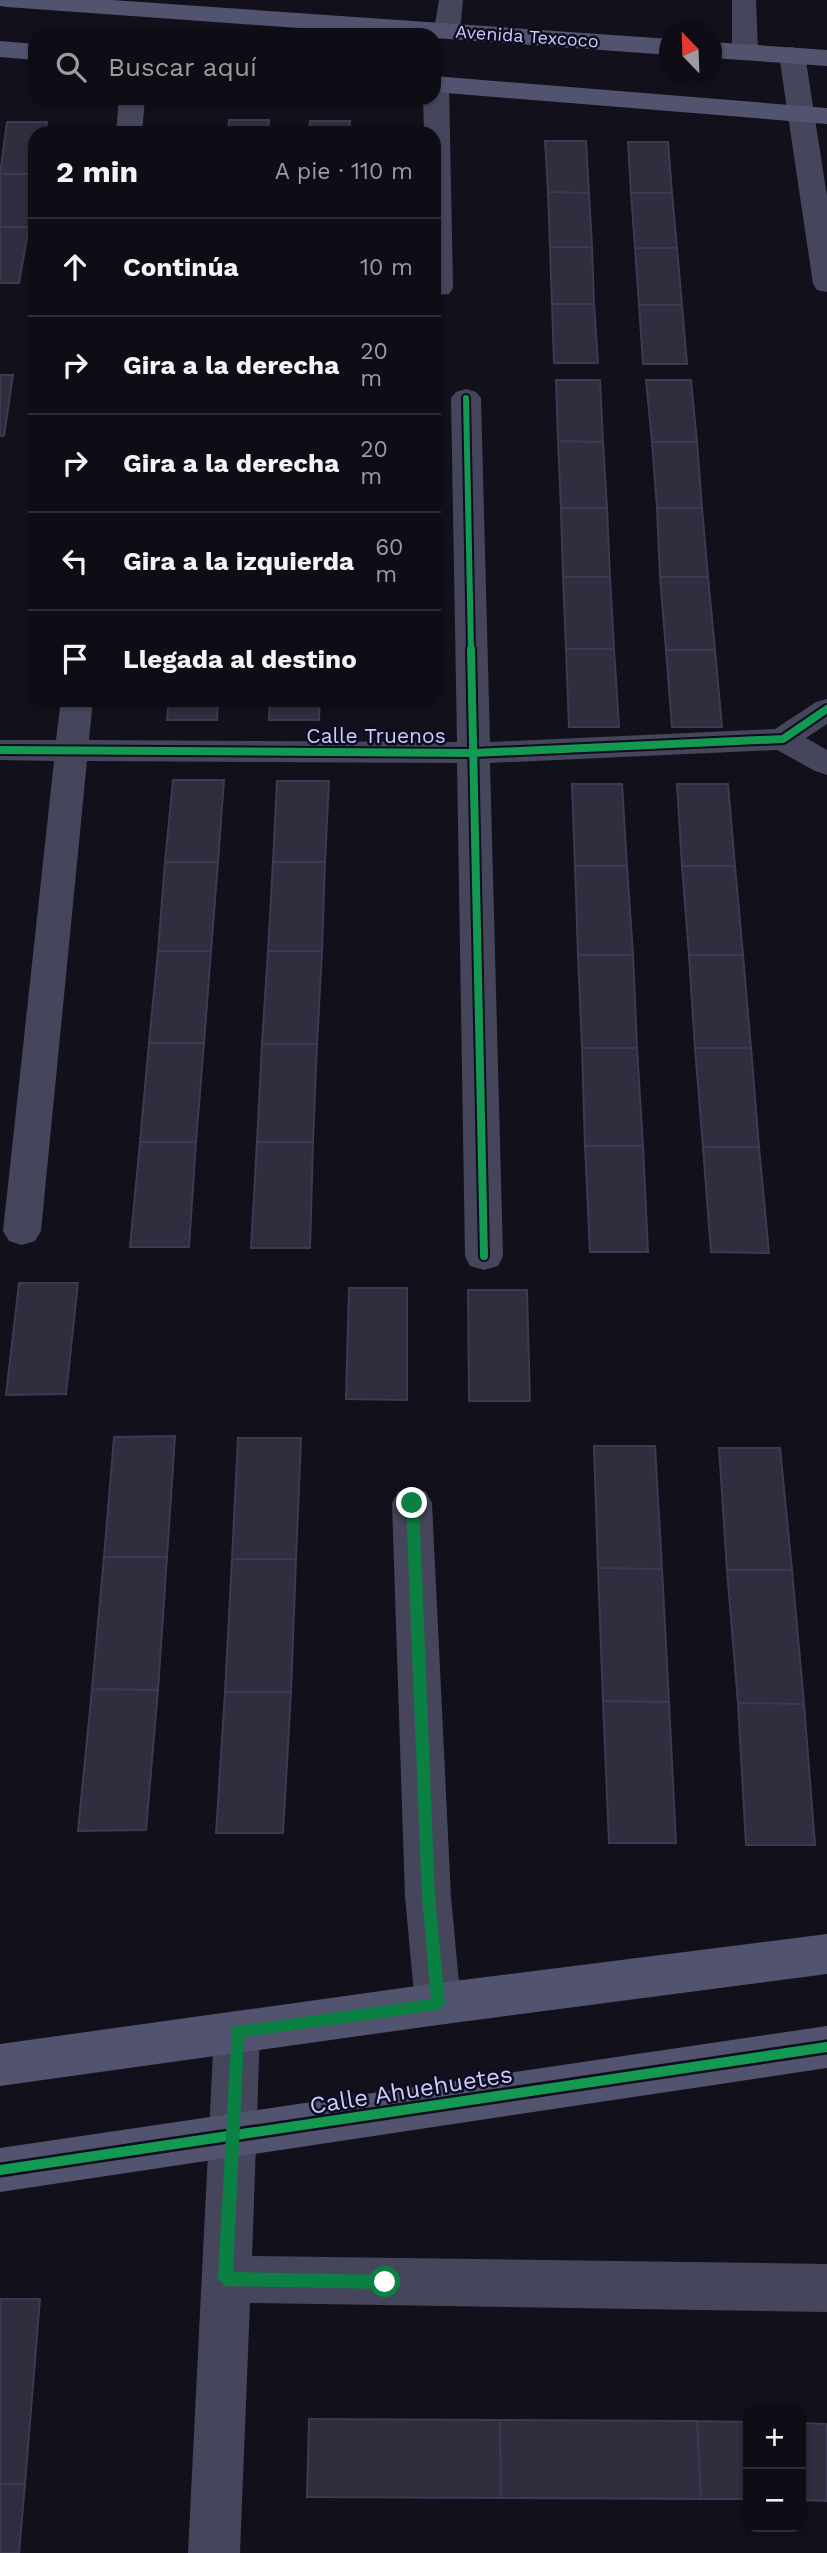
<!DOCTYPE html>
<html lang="es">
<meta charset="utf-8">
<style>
body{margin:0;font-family:"Work Sans",sans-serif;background:#17151d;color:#f1f3f6}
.controls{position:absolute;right:21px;bottom:21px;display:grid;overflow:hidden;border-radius:14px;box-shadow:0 2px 5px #0004}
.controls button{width:63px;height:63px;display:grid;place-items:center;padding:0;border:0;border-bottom:2px solid #2e2c34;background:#0e0c14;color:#f1f3f6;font:35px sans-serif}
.compass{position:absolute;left:659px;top:21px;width:63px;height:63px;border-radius:50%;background:#0e0c14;box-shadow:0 2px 5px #0004;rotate:337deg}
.stop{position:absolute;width:21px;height:21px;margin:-16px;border:5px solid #0b8043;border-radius:50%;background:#fff}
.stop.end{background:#0b8043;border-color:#fff;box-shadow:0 2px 7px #0008}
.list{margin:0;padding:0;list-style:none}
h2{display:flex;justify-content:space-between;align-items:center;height:91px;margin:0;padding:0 28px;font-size:30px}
h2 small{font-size:23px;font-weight:400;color:#9b9ba0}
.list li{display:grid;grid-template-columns:46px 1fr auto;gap:21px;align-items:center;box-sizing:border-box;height:98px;padding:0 28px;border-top:2px solid #2e2c34}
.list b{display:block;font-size:26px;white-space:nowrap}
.list em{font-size:23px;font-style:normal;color:#9b9ba0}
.icon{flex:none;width:38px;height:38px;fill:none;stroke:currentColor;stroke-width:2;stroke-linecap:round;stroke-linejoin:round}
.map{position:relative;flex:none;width:827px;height:2553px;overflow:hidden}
.search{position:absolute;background:#0e0c14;box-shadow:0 2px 5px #0004;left:28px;top:28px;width:413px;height:77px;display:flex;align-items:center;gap:18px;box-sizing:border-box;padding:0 24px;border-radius:21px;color:#9b9ba0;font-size:26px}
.panel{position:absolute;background:#0e0c14;box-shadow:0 2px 5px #0004;left:28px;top:126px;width:413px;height:581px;border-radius:21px}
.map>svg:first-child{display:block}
.building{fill:#2f2d3e;stroke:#3c3a50;stroke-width:2}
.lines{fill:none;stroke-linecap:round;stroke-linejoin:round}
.street{fill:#45465c;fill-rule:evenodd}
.secondary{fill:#52536f;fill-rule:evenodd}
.cycleway-far2-casing{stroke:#0e0c1f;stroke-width:10}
.cycleway-far1-casing{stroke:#0e0c1f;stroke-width:12}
.cycleway-casing{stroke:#0e0c1f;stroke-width:15}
.cycleway-far2{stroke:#139951;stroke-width:6}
.cycleway-far1{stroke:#139951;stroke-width:8}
.cycleway{stroke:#139951;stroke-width:10}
.route{fill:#0b8043}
.labels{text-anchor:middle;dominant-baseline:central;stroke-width:5;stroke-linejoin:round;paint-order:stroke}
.far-street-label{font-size:18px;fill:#cccaff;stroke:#0e0c1f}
.street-label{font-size:21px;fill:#cccaff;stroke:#0e0c1f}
.near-street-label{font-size:24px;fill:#cccaff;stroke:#0e0c1f}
</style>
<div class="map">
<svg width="827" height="2553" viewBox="0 0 827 2553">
<rect width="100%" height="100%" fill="#12101b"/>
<path class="building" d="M229 120H269L268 133H228Z
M310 121H350L349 133H309Z
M7 122H47L45 133H35V174H0Z
M545 141H586L589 193 548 192Z
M628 142H668L672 193H631Z
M0 174H35L29 227H0Z
M548 192 589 193 592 247H550Z
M631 193H672L677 248H635Z
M0 227H29L19 283H0Z
M550 247H592L594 304H552Z
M635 248H677L682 305H639Z
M552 304H594L598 363H554Z
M639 305H682L687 364H643Z
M0 375H13L4 436H0Z
M556 380H600L603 442 558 441Z
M646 380H691L697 442H652Z
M558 441 603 442 607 508H561Z
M652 442H697L702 508H657Z
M561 508H607L610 577H563Z
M657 508H702L708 577H660Z
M563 577H610L614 649H566Z
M660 577H708L715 650H666Z
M566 649H614L619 727H569Z
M666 650H715L722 727H672Z
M169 700H218L217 720H167Z
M270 700H320L319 720H269Z
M173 780H224L218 862H165Z
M277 781H329L325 862H273Z
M572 784H622L627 866H575Z
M677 784H728L735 866H682Z
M165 862H218L211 951H158Z
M273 862H325L322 951H268Z
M575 866H627L633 955H578Z
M682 866H735L743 955H689Z
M158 951H211L204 1043H149Z
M268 951H322L317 1044H262Z
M578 955H633L637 1048H582Z
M689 955H743L751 1048H695Z
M149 1043H204L196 1142H140Z
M262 1044H317L313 1142H257Z
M582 1048H637L643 1146H585Z
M695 1048H751L759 1147H703Z
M140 1142H196L189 1247H130Z
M257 1142H313L310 1248H251Z
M585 1146H643L648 1252H590Z
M703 1147H759L769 1253 711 1252Z
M19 1283H78L66 1394 6 1395Z
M349 1288H407V1400L346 1399Z
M468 1290H527L530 1401H469Z
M175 1436 167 1557H104L114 1437Z
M238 1438H301L296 1559H232Z
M594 1446H655L662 1569 598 1568Z
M719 1448H780L792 1570H727Z
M104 1557H167L158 1690 92 1689Z
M232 1559H296L291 1692H225Z
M598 1568 662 1569 669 1702 603 1701Z
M727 1570H792L804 1704 738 1703Z
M92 1689 158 1690 146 1830 78 1831Z
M225 1692H291L283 1833H216Z
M603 1701 669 1702 676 1843H609Z
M738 1703 804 1704 815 1845H746Z
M0 2299H40L25 2484H0Z
M309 2419 500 2420 501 2498 307 2497Z
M500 2420 697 2421 701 2499 501 2498Z
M697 2421 748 2422V2499H701Z
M801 2423 827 2424V2501L801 2500Z
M0 2484H25L19 2553H0Z"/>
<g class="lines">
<path class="street" d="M439 0H463L460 30 456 35 447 38 438 35 434 30Z
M732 0H756L758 52 754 57 745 60 736 57 732 52Z
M792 47 801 50 805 55 827 196V292L817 290 813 284 779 55 783 50Z
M436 77 445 80 449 85 453 288 449 294 434 295V133H424L423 98H434Z
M119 98H145L142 133H116Z
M466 389 476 392 481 398 490 742 775 729 816 702 827 699V724L806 738 827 750V775L815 771 777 750 490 763 503 1256 498 1266 484 1270 470 1266 465 1256 457 763 87 761 41 1231 35 1241 22 1245 9 1241 3 1231 54 761 0 760V740H56L61 700H93L89 740 457 742 451 398 456 392Z
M412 1487 426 1492 432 1503 451 1897 461 2004 454 2019 438 2025 422 2019 415 2004 405 1897 392 1503 398 1492Z
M237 2011 253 2017 260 2032 252 2256 827 2264V2312L250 2303 240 2553H188L214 2032 221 2017Z"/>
<path class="secondary" d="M0 0H112L670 39V55L434 38V35H395L7 7 0 6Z
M0 41 35 44V60L0 57Z
M712 42 827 50V66L712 58Z
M434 76 827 108V124L434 92Z
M827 1934V1974L438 2025 0 2086V2044L438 1983Z
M827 2026V2068L0 2192V2148Z"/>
<defs>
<path id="cycleway-far2" d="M466 398 471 651"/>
<path id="cycleway-far1" d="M471 649 484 1256
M0 750 474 753 783 739 827 709"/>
<path id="cycleway" d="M0 2170 827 2047"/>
</defs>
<use href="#cycleway-far2" class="cycleway-far2-casing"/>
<use href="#cycleway-far1" class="cycleway-far1-casing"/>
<use href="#cycleway" class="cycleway-casing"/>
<use href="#cycleway-far2" class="cycleway-far2"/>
<use href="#cycleway-far1" class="cycleway-far1"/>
<use href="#cycleway" class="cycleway"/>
</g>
<path class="route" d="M412 1498 419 1503 435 1897 445 2004 438 2010 244 2037 233 2272 385 2275 392 2282 385 2289 226 2286 218 2279 232 2027 431 1999 422 1897 406 1503Z"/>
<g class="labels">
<g class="far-street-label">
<text transform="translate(527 36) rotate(4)">Avenida Texcoco</text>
</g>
<g class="street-label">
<text x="376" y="735">Calle Truenos</text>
</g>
<g class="near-street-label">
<text transform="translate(411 2090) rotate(-9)">Calle Ahuehuetes</text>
</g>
</g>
</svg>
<div class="controls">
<button>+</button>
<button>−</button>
</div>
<svg class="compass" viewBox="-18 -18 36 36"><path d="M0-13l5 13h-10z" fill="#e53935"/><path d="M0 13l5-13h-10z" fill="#9b9ba0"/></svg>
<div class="stop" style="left:385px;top:2282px"></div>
<div class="stop end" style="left:412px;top:1503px"></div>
<div class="search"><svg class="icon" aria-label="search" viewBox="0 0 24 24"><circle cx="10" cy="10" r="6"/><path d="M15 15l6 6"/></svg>Buscar aquí</div>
<section class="panel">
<h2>2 min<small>A pie · 110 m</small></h2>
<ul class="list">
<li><svg class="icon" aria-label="ahead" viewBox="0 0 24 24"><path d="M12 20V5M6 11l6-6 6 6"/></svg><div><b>Continúa</b></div><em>10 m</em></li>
<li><svg class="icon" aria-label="right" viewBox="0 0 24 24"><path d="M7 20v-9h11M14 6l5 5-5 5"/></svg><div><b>Gira a la derecha</b></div><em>20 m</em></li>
<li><svg class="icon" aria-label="right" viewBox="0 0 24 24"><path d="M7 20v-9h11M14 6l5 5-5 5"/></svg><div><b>Gira a la derecha</b></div><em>20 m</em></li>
<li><svg class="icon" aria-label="left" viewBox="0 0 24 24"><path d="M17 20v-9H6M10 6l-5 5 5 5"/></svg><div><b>Gira a la izquierda</b></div><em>60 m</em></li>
<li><svg class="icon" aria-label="arrive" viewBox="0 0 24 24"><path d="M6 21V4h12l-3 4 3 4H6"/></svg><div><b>Llegada al destino</b></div></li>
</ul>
</section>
</div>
